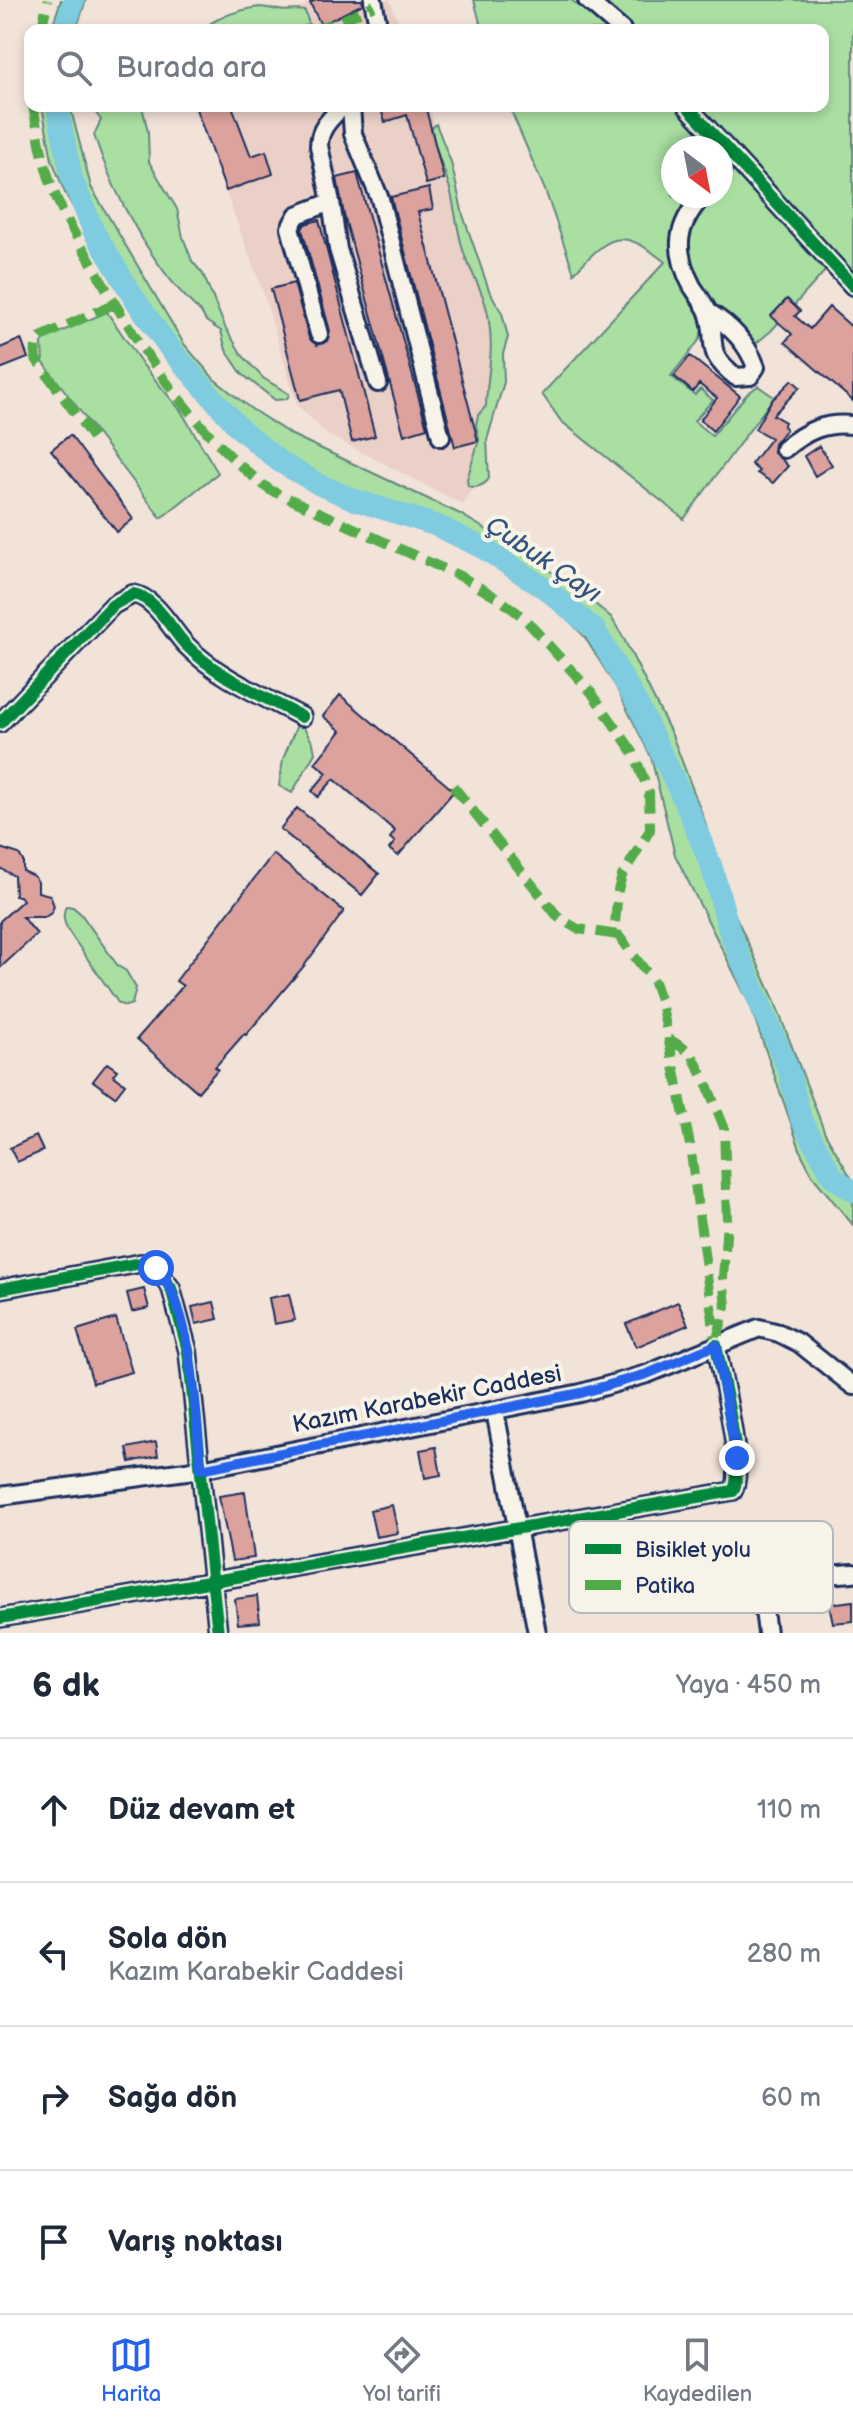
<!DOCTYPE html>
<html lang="tr">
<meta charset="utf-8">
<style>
body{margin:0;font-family:"Balsamiq Sans",sans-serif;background:#f6f6f7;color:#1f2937}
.compass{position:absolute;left:661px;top:136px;width:72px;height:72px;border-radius:50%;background:#fff;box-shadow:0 4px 12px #0003;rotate:148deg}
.stop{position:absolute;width:24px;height:24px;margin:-18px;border:6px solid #2563eb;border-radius:50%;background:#fff}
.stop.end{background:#2563eb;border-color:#fff;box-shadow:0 2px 8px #0008}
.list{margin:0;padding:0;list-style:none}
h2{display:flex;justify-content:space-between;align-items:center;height:104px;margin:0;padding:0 32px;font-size:34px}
h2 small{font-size:26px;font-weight:400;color:#747a83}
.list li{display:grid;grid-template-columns:52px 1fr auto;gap:24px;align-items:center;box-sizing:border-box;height:144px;padding:0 32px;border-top:2px solid #e0e1e3}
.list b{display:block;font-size:30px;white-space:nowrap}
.list p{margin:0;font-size:26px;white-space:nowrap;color:#747a83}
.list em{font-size:26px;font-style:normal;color:#747a83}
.icon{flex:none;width:44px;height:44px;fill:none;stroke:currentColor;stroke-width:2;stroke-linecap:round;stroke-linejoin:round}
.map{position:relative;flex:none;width:853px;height:1633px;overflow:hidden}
.search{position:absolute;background:#fff;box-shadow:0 4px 12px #0003;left:24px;right:24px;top:24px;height:88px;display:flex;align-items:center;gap:20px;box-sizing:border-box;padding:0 28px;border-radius:16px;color:#747a83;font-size:30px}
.sheet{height:680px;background:#fff}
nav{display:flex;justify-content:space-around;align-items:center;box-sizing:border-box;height:112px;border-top:2px solid #e0e1e3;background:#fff;font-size:22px;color:#747a83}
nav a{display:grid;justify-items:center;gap:4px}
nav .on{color:#2563eb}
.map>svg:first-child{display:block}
.built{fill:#ebd0c7}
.green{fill:#aadfa2;stroke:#628780;stroke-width:2}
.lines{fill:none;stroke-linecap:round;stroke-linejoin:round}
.river{stroke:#7fcbdf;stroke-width:22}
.building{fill:#dca29d;stroke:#1b2f5e;stroke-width:2}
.minor-casing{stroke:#1b2f5e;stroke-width:22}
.minor{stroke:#f7f3e8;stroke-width:16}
.quiet{stroke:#52ab49;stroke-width:10;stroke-dasharray:20 10;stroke-linecap:butt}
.cycleway-casing{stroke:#f7f3e8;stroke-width:17}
.cycleway{stroke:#00873e;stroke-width:12}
.route{stroke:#2563eb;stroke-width:10}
.labels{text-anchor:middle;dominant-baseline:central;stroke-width:8;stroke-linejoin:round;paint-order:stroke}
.street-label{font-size:24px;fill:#1b2f5e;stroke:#f7f3e8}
.water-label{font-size:26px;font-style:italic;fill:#34567e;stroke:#f7f3e8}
.key{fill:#f7f3e8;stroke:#b5b8bf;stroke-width:2}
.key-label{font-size:22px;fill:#1b2f5e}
</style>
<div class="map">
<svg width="853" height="1633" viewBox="0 0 853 1633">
<rect width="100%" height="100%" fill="#f2e3d9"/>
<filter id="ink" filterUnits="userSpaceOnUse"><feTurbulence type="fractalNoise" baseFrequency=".0125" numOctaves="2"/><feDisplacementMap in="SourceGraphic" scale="16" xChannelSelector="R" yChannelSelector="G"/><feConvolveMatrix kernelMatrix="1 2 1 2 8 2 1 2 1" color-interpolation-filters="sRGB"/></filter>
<g filter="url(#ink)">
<path class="built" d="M315 0H390L402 30H257Z
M193 106H429L472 259 507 331 477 475 464 505 328 435 297 405 261 286Z"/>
<path class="green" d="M61 0H86L76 30H51Z
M474 0H571L612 30H482Z
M602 0H853V275L698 106H823V30H631Z
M259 7C267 7 271 9 279 10 286 12 296 9 305 11L309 24 298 30H201C217 17 239 10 259 7Z
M42 106H70L91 187 184 344 214 379 250 408 290 434 460 514 512 545 574 587 611 617 623 637 672 735 704 819 730 904 773 997 825 1133 853 1181V1225L814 1178 802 1155 750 1005 675 855 651 757 616 687 584 636 547 598 485 559 427 532 306 487 284 475 262 459 192 388 154 339 116 282 65 193 52 160Z
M91 106H142L148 132 149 162 177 209 183 237 192 261 203 274 225 327 242 355 263 378 289 394 287 399 275 400 242 374 226 350 221 331 206 321 201 312C153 270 114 195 94 135L101 120Z
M509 106H677L715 148H673V196H696L675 248 685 289 698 312 702 329 700 339 671 376 695 395 700 389 713 400 694 421 712 436 747 394 758 386 774 397 684 519 561 421 542 394 665 262C620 226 610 235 574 273L545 190Z
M436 124 451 162 463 215 489 290 502 313 508 337 503 354 504 382 487 440 489 478C486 485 475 489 468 486L467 479 479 440 476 425 478 415 486 406C487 375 494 353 489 322 487 300 475 279 466 259 458 238 456 214 451 193 446 172 434 150 432 128Z
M731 163 826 270 771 331 754 345 703 292 684 255 693 215 710 196H721V183Z
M107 312 143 365 181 411 218 473 161 518 43 362 42 343 46 338Z
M299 720 313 743 315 753 292 793 279 786 283 759Z
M66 906 73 907 81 914 118 966 126 971 136 988 132 1004 126 1006 119 1004 71 935C65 925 61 918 66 906Z"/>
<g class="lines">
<path class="river" d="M64 30 74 0
M57 106 72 179 94 232 136 301 171 350 239 428 280 462 320 485 355 500 438 526 483 548 547 590 595 630 639 707 688 809 712 868 730 933 789 1072 801 1119 833 1177 853 1191"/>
</g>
<path class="building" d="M316 0H362L363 4 321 25 310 3Z
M195 106H232L251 156 266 151 273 174 226 191Z
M380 106H428L426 109 444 179 426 184 407 115 385 122Z
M357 173 427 428 404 435 344 215 337 178Z
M429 188 433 209 418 212 478 441 455 447 391 197Z
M319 220 375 436 352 442 339 390 300 400 271 289 294 283 309 338 317 345 327 341 330 331 302 229 305 224Z
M787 299 800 311 795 316 810 329 829 307 853 328V401L785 342 792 334 771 316Z
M21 339 28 358 0 369V348Z
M690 356 740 396 713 431 700 420 717 398 699 384 693 392 674 376Z
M792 380 800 387 773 415 785 422 783 426 786 429 774 444 773 451 788 466 773 483 757 473 759 471 751 464 771 438 755 429 771 401Z
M70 435 133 519 117 532 51 450Z
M819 446 832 465 815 476 804 456Z
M340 695 454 791 398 856 389 849 395 842 390 838 395 831 334 779 318 797 312 791 327 773 315 763 341 731 323 716Z
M297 808 379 874 362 895 280 829Z
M0 848 19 854 23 861V871L34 876 38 882V892L50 895 54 906 51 913 45 917H22L37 934 0 968V921L23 900 20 896H15L14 876 0 868Z
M273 854 344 911 304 966 246 1035 244 1034 215 1067 218 1069 198 1092 137 1039 183 986 176 981Z
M107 1063 117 1070 113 1075 125 1084 115 1097 93 1081Z
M36 1136 43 1151 17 1162 10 1148Z
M144 1289 149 1308 132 1312 127 1293Z
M289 1294 295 1320 274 1324 269 1298Z
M214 1302 218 1319 196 1324 192 1307Z
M678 1302 688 1325 636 1347 626 1324Z
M116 1318 132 1372 93 1383 77 1330Z
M156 1442 158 1456 130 1462 127 1448Z
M436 1447 441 1475 425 1478 420 1450Z
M245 1492 254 1558 232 1561 219 1496Z
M392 1505 398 1533 376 1537 370 1510Z
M257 1596 260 1622 238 1624 235 1599Z
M853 1601V1621L833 1623 829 1604Z"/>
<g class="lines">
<defs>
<path id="minor" d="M373 0 379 30
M587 0 622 30
M343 106C331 118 319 128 319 146L331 202 338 249 378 383
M351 106 353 134 380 199 441 437
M687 106 853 286
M721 172 725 148
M703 196C676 225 673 250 692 286 697 294 704 303 708 312 719 345 702 350 736 377L750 376 756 367C747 342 730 325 708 312
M319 334 290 228 297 215 331 202
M784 449C806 431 824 422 853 425
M0 723 113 605 133 594C156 598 171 629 186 645 217 677 263 696 302 717
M0 1289 141 1263 156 1268 171 1288 188 1351 218 1633
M495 1411 537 1633
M0 1496 201 1469 581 1393 647 1374 759 1328 779 1333 799 1343 853 1386
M755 1543 767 1633
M761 1580 853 1573
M0 1618 733 1491C746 1472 721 1373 716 1345"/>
</defs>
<use href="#minor" class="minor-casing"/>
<use href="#minor" class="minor"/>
<path class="quiet" d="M41 30 48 0
M313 30 341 21 374 5
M33 106C38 132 42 159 51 184 60 210 76 236 90 260 137 345 192 431 270 490L464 578 502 601 523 617 591 692 633 752 649 792 650 830 622 876 618 890 615 924 618 935 654 982 661 1002 690 1145 716 1345
M93 438 36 359C35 350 35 343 41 337L114 304
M453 786 559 918 578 929 618 935
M669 1039 691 1053 705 1080 724 1127 727 1222 723 1278 726 1306 718 1335"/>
<defs>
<path id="cycleway" d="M687 106 853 286
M0 723 113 605 133 594C156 598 171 629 186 645 217 677 263 696 302 717
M0 1289 141 1263 156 1268 171 1288 188 1351 218 1633
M0 1618 733 1491C746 1472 721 1373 716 1345"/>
</defs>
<use href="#cycleway" class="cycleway-casing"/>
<use href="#cycleway" class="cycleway"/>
</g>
</g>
<g class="lines" filter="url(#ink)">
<path class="route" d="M156 1268C193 1303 196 1419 201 1469L581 1393 647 1374 716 1345 737 1458"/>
</g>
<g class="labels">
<g class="street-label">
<text transform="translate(427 1399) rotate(-11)">Kazım Karabekir Caddesi</text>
</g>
<g class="water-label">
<text transform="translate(543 560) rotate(34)">Çubuk Çayı</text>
</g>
</g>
<rect x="569" y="1521" width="264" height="92" rx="12" class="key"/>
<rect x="585" y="1544" width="36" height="10" fill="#00873e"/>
<rect x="585" y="1580" width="36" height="10" fill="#52ab49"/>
<g class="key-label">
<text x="635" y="1557">Bisiklet yolu</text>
<text x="635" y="1593">Patika</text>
</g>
</svg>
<svg class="compass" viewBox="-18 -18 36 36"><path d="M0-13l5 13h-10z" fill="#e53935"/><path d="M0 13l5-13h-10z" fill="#747a83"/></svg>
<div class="stop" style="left:156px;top:1268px"></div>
<div class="stop end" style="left:737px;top:1458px"></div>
<div class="search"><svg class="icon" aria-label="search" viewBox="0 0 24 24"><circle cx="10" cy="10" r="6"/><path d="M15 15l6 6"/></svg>Burada ara</div>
</div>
<section class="sheet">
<h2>6 dk<small>Yaya · 450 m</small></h2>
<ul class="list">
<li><svg class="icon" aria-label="ahead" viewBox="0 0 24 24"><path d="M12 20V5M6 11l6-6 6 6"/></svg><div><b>Düz devam et</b></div><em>110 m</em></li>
<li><svg class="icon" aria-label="left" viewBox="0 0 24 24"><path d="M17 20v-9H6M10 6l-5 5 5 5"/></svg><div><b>Sola dön</b><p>Kazım Karabekir Caddesi</p></div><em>280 m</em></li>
<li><svg class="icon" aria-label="right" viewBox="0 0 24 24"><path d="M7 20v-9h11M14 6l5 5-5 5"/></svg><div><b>Sağa dön</b></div><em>60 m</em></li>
<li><svg class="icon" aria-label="arrive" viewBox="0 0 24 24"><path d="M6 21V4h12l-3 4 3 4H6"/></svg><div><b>Varış noktası</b></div></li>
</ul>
</section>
<nav>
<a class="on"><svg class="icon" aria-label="map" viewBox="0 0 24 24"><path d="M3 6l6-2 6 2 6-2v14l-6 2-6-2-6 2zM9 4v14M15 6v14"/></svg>Harita</a>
<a><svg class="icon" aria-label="directions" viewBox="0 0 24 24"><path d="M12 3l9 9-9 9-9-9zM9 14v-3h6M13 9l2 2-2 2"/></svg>Yol tarifi</a>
<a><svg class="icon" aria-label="saved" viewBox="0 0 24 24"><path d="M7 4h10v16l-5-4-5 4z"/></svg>Kaydedilen</a>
</nav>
